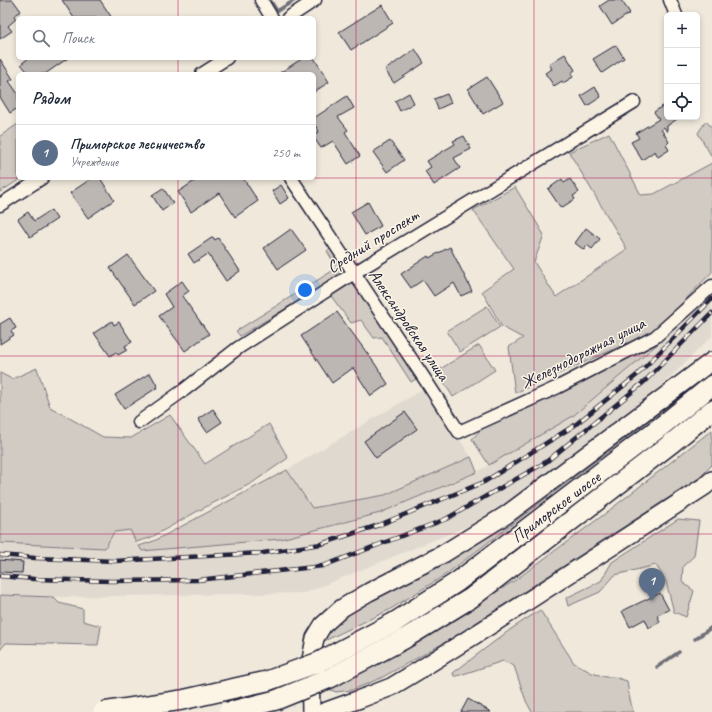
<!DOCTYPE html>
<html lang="ru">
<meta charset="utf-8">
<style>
body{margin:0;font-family:Caveat,sans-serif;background:#f2f2f3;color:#1f2937}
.controls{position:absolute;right:12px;top:12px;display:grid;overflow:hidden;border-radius:6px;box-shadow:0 2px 6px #0003}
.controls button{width:36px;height:36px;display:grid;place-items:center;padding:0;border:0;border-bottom:1px solid #e0e1e3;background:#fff;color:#1f2937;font:20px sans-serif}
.you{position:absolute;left:305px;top:290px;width:14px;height:14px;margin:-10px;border:3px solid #fff;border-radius:50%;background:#1a73e8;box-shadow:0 0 0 6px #1a73e833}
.badge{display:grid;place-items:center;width:26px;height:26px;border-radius:50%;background:#b45309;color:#fff;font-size:13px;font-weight:700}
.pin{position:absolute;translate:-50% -33px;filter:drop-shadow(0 1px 2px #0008)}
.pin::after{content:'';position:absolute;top:21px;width:14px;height:12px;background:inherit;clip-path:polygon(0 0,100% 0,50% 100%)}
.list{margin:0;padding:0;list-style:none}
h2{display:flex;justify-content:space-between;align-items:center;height:52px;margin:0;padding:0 16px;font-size:17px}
h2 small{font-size:13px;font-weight:400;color:#747a83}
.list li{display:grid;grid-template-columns:26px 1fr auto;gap:12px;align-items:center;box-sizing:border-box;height:56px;padding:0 16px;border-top:1px solid #e0e1e3}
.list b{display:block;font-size:15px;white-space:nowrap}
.list p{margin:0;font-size:13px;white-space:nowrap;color:#747a83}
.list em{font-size:13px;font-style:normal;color:#747a83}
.icon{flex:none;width:22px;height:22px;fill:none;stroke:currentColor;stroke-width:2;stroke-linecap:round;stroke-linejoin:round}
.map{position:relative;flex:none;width:712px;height:712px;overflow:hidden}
.search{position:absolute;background:#fff;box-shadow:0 2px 6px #0003;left:16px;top:16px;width:300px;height:44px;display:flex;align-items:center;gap:10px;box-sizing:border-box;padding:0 14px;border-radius:6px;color:#747a83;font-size:15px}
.panel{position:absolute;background:#fff;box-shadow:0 2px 6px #0003;left:16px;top:72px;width:300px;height:108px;border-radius:6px}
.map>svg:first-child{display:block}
.built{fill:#e0d9cf}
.green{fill:#d1cbc3;stroke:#7a767f}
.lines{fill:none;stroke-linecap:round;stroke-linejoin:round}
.stream{stroke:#716f79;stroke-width:3.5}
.building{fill:#bcb7b3;stroke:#22223b}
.street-casing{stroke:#22223b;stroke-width:15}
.secondary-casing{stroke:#22223b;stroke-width:20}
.primary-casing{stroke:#22223b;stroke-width:22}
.street{stroke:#fcf5e5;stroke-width:12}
.secondary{stroke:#fcf5e5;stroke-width:17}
.primary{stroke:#fcf5e5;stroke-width:19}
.rail-casing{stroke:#22223b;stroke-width:4.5}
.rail{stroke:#fcf5e5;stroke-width:3;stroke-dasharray:9;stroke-linecap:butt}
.primary-bridge-casing{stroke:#22223b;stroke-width:22;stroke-linecap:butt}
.primary-bridge{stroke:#fcf5e5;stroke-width:19}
.grid{fill:none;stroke:#c2185b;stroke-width:1;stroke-opacity:0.55}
.labels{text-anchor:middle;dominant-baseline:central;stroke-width:3;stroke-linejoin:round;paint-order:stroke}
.street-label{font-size:17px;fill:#22223b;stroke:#fcf5e5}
</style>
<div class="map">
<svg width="712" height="712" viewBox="0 0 712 712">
<rect width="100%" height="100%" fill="#efe8db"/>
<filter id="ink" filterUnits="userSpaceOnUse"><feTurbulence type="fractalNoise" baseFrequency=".025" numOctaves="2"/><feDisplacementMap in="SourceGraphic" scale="8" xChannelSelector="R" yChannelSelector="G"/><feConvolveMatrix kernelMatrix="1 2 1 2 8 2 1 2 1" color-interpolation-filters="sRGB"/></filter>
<g filter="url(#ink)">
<path class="built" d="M712 288V336L642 405 492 516 305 593 53 597 0 595V543L105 548 114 532 130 530 142 551 281 539 380 513 477 472 573 416 661 341Z
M425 388 471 457 385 495 312 508 287 470Z"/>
<path class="green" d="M706 121 712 128V157L698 133Z
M18 124V178H22L0 192V136Z
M609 133 641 195 654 194 712 163V272L655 331 515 393 509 347 523 338 502 327 482 291 514 269 473 210 515 187 544 235 534 262 556 297 627 249 569 152Z
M332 247 346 268V272L240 336 236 331 337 268 327 251Z
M355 281 416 379 411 382 382 337 374 338 361 320 351 323 331 296Z
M487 306 500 327 460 352 447 331Z
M661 341 573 416 489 465 472 439 488 422 565 390Z
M479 345 495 370 453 397 437 371Z
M37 368 50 407 103 437 131 438 170 415 205 464 269 424 288 458 252 483 196 512 150 538 136 542 130 530 114 532 105 548 0 543V373L12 379Z
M712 370V373L445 575 389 610 320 643 327 627 346 609 461 550Z
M712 430V465L699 478 451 639 381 678 352 690 336 692 326 688 387 660 514 581 602 516Z
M471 457 477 472 380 513 281 539 142 551 139 546 154 541 287 470 312 508 385 495Z
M678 519 699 521 694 556 683 566 682 582 694 591 686 617 674 612 666 582 656 565 615 575 600 592 568 606 566 598 601 581 612 562Z
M0 595 53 597 59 603 83 609V621L101 626 98 645 6 643 0 650Z
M540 610 574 663 592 673 606 677H614L627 681 629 695 633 712H532L526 701 514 666 503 661 457 676H454L453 673 511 629Z"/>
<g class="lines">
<path class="stream" d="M270 0 277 11 295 0
M695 639 712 627
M657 667 679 652"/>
</g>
<path class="building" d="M0 0H13L21 11 14 16 16 19 8 26 12 31 0 39Z
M62 0H100L112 18H74Z
M609 0H621L630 13 612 25 600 6Z
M382 5 393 23 351 50 339 32Z
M616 45 624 58 602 73 593 59Z
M415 49 424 63 394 83 385 70Z
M565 54 575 70 571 73 573 77 563 83 562 81 554 86 545 73 552 69 549 64Z
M29 58H68L45 74H29L21 64Z
M303 58H314L329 82 314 92V74H278Z
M0 59 13 79 9 81 18 94V108L10 113 0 97Z
M487 77 503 102 483 114 468 89Z
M595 87 601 97 587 106 581 96Z
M409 93 414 103 400 111 395 101Z
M447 94 451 103 438 109 434 99Z
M347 96 354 108 338 117 348 130 345 132 360 156 348 164 333 141 321 148 314 138V135L319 131 314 124V118Z
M667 103V117H680L667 126V132L664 127 661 129 669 142 666 145 669 150 658 157 655 151 642 160 631 142 639 138 636 133 659 119 654 112Z
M464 136 471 149 454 158 460 168 434 185 425 171 431 167 427 161 455 144 453 141Z
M390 141 404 160 387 172 373 152Z
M92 178H100L114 200 88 218 70 193Z
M199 178H243L258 201 235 217 219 193 191 212 178 192Z
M562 179 564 183 570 179 579 192 573 196 575 199 561 208 548 189Z
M281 185 289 198 280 204 272 191Z
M163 188 173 203 162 211 152 195Z
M368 202 381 226 365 235 351 212Z
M51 210 57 219 30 237 18 219 28 212 34 221Z
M586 228 600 239 592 249 587 245 584 250 575 243Z
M291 229 306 250 278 269 264 248Z
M213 237 215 240 218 238 240 271 226 281 208 254 194 263 188 254Z
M450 247 472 291 461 296 454 283 434 296 423 280 411 288 401 274 428 256 429 258Z
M128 255 154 291 135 304 110 268Z
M182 281 189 291 182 296 209 334 185 351 159 316 172 307 164 294Z
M337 312 375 364 388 384 371 396 353 368 332 383 301 336Z
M10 318 16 328 11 331 14 335 0 344V324Z
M112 321 114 325 119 322 132 342 125 346 127 350 118 355 116 352 110 356 94 333Z
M150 373 158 387 124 409 115 395Z
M213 409 222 422 207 432 198 419Z
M405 412 417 429 376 458 364 441Z
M0 560 23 562 22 573 0 572Z
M660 593 669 610 657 615 660 622 649 628 645 619 630 627 622 611Z
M468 699 491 712H461Z"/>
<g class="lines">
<defs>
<path id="street" d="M261 0 272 18
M670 0 676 15
M288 18 315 0
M202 74 227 58
M291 178 426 381 459 432 558 387 655 337 712 286
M0 205 42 178
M139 422 184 390 238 348 354 273 634 102"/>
<path id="secondary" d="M311 712 310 665 315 638 323 625 342 608 369 592 443 554 506 515 712 361
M324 712 360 699 391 687 416 672 497 621 705 486 712 480"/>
<path id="primary" d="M395 622 457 582 664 424 712 385
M404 639 471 598 673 442 712 410"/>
</defs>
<use href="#street" class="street-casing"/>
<use href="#secondary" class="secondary-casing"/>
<use href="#primary" class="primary-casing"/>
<use href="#street" class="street"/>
<use href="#secondary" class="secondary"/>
<use href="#primary" class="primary"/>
<defs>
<path id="rail" d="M0 555 35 558 115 561 263 553 321 544 379 525 484 482 575 425 637 375 712 299
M0 576 34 579 111 581 198 580 323 566 446 519 546 462 644 382 712 313"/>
</defs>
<use href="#rail" class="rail-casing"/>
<use href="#rail" class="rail"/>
<defs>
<path id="primary-bridge" d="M103 712 182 700 267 681 319 662 395 622
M228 712 276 700 330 678 404 639"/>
</defs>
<use href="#primary-bridge" class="primary-bridge-casing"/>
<use href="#primary-bridge" class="primary-bridge"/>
</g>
</g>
<path class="grid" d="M178 0V18M356 0V712M534 0V712M178 58V74M0 178H18M18 178H314M178 178V712M314 178H712M0 356H712M0 534H712"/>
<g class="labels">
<g class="street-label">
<text transform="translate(373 241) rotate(-32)">Средний проспект</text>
<text transform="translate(409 325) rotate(56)">Александровская улица</text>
<text transform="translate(583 353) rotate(-27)">Железнодорожная улица</text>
<text transform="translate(556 507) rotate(-37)">Приморское шоссе</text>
</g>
</g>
</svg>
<div class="controls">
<button>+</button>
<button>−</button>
<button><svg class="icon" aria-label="locate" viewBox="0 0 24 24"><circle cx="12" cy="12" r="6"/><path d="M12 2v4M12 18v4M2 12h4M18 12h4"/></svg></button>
</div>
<div class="you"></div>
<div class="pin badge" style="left:652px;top:601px;background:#5c6f8a">1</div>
<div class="search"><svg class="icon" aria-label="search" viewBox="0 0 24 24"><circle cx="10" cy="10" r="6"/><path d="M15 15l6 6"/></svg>Поиск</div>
<section class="panel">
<h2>Рядом<small></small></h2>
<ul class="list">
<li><span class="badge" style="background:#5c6f8a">1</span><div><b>Приморское лесничество</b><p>Учреждение</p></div><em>250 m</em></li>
</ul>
</section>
</div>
